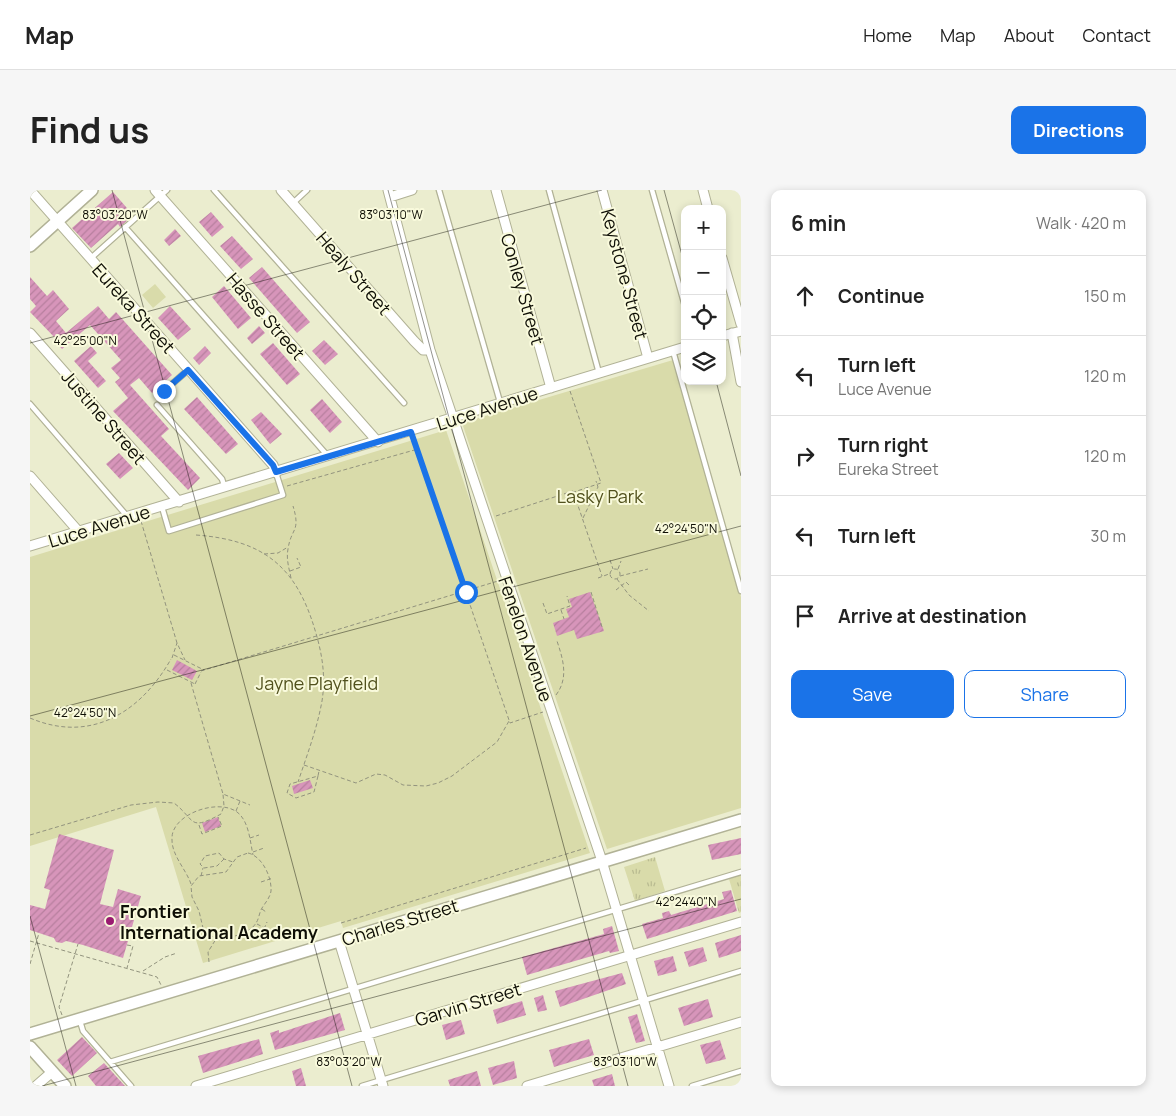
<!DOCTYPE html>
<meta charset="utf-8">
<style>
body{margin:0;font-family:Manrope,sans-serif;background:#f6f6f6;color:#222}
.controls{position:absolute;right:15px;top:15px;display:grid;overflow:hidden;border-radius:10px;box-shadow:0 2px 8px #0003}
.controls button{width:45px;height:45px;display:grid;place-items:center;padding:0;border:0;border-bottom:1px solid #e0e0e0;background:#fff;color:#222;font:25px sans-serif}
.stop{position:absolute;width:15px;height:15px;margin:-11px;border:4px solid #1a73e8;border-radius:50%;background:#fff}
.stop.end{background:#1a73e8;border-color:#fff;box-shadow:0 1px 5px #0008}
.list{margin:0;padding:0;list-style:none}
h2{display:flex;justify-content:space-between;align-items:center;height:65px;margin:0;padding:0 20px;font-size:21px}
h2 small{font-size:16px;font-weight:400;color:#767676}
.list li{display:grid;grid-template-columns:32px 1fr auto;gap:15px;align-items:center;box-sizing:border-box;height:80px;padding:0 20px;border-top:1px solid #e0e0e0}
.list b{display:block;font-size:19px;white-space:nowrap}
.list p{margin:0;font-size:16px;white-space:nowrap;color:#767676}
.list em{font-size:16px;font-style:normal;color:#767676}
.actions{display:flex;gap:10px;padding:15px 20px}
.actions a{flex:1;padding:11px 0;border:1px solid #1a73e8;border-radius:10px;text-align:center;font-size:18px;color:#1a73e8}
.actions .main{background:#1a73e8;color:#fff}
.icon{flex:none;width:28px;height:28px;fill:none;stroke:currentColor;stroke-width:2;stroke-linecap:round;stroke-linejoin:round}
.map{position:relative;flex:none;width:711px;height:896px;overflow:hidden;border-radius:10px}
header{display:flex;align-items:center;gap:30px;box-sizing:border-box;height:70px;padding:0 25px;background:#fff;border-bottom:1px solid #e0e0e0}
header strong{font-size:24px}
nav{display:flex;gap:28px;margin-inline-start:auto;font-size:18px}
.intro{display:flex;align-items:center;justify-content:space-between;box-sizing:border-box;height:120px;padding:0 30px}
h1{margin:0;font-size:35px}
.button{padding:12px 22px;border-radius:10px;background:#1a73e8;color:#fff;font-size:18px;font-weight:700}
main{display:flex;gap:30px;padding:0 30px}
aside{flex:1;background:#fff;border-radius:10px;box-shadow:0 2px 8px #0003}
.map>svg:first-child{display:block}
.grass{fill:url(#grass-tufts)}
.park{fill:#d9dbaa}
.building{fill:url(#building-hatch)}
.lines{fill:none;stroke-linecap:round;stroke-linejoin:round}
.lane-casing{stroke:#b1b296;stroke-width:7}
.street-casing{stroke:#b1b296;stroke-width:11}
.secondary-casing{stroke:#b1b296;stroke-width:14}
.path{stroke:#92937e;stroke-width:1;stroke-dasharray:4 2.5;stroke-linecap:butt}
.lane{stroke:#fff;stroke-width:4.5}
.street{stroke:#fff;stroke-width:9}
.secondary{stroke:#fff;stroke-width:11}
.route{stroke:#1a73e8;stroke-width:6}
.ticks{fill:none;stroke:#0f0f06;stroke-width:1;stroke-opacity:0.45}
.poi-dot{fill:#9a1b71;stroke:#f9fadc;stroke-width:2}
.labels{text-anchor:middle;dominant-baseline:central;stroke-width:4;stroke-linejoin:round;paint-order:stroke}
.street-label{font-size:18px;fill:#0f0f06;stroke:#f9fadc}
.park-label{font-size:18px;fill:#51511d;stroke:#f9fadc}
.poi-label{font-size:18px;font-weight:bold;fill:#0f0f06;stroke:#f9fadc;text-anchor:start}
.ticks-label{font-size:12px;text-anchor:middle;fill:#0f0f06;stroke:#f9fadc;stroke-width:4;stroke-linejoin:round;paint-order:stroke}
</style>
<header>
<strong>Map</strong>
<nav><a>Home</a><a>Map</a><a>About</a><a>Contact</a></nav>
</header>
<div class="intro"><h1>Find us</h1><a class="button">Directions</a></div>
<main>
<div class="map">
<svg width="711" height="896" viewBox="0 0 711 896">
<defs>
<pattern id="grass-tufts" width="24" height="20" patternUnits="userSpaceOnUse" patternTransform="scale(1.25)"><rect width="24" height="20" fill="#d9dbaa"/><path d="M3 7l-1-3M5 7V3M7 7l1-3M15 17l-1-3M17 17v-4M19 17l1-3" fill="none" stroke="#b9bb91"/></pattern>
<pattern id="building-hatch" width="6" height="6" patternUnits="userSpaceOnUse" patternTransform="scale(1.25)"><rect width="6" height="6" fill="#d795ba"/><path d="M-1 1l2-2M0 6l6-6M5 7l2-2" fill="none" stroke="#b77f9e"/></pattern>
</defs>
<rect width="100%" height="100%" fill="#ebedcf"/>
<path class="grass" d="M625 667 635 701 605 711 594 677Z
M711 685V722L709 723 699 689Z"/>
<path class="park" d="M125 94 136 107 123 118 112 105Z
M643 170 711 407V618L577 659 432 233Z
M416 240 560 663 313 738 311 731 173 773 126 617 0 656V367Z"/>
<path class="building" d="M83 2 103 25 90 37 88 34 61 58 42 38Z
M181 22 194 37 182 47 169 32Z
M145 39 151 46 139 56 134 50Z
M202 46 223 69 211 79 190 56Z
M232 77 280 132 267 143 219 88Z
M0 87 17 106 23 100 39 119 26 131 36 143 68 116 79 129 86 122 142 185 122 203 109 188 100 195 139 239 131 246 170 288 158 300 83 221 98 208 85 192 90 188 81 178 91 170 60 135 32 159 26 152 28 151 0 122 6 116 0 109Z
M194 96 221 128 208 139 182 107Z
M140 116 161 139 148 150 128 128Z
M229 136 235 143 222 154 217 148Z
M294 150 308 164 295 175 282 161Z
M243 153 270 184 257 195 230 164Z
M61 156 67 163 58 171 76 191 68 198 44 171Z
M175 156 181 163 169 175 163 168Z
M167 207 208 254 196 264 154 219Z
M292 209 312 232 300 243 280 220Z
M231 222 252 244 240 254 221 230Z
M89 263 103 278 90 289 76 274Z
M560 402 574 441 547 449 544 440 527 446 523 433 539 427 536 419 542 417 539 409Z
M147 470 167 481 162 490 142 480Z
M280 590 283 598 264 604 262 596Z
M188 627 191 636 175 642 172 633Z
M29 644 84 660 70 714 83 717 88 699 111 706 93 768 53 755 36 751 32 753 26 752 24 748 0 740V715L15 719 20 700 14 698Z
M711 648V664L682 670 678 655Z
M701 700 707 721 617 749 612 734 633 728 632 723 639 721 641 725 694 709 692 702Z
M582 736 589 761 580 763 579 761 497 785 492 767 574 744 573 739Z
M711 745V761L689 768 685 753Z
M673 757 677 771 659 777 654 762Z
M643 766 647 781 628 786 624 771Z
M592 783 596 794 530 817 525 801Z
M513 805 517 820 508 822 504 808Z
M678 809 683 827 654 836 648 818Z
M492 811 496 825 467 834 463 820Z
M310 823 315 840 245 860 240 843 249 840V843Z
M607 824 615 851 606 853 598 827Z
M431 830 435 844 416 850 412 835Z
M52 847 67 863 42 886 27 870Z
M229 849 233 864 173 883 168 866Z
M559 849 564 865 524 877 519 860Z
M690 850 696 869 676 874 670 855Z
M484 871 487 888 463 895 458 878Z
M74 873 95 896H66L58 886Z
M271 878 276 896H266L262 881Z
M447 881 451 896H420L418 890Z
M582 884 585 896H564L562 890Z"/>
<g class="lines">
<defs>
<path id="lane" d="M184 0 374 213
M409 0 470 212
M519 0 569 183
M622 0 655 116
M263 13 277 0
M95 37 297 265
M61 68 137 0
M643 161 711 401
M134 201 158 180
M0 214 97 326
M127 215 192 289 195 298
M132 317 139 341 253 305 246 283
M50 831 53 841 101 896
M80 872 711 682
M332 896 711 781
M662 896 711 881"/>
<path id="street" d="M0 0 243 275 246 283
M125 0 348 252
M251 0 384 151 393 160H400
M358 0 400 160 572 671 639 896
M466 0 521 198
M572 0 618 168
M673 0 678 19
M360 7 382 0
M692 68 711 134
M0 143 149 312
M702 143 711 192
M692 146 711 141
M0 286 49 342
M0 356 655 157
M309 751 353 896
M6 896 22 882
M166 896 711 732
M497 896 711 832"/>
<path id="secondary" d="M0 56 62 0
M0 844 711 630
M0 857 35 896"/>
</defs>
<use href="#lane" class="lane-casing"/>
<use href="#street" class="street-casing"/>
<use href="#secondary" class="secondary-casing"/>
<path class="path" d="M540 201 571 293 544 302
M384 249 480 533 513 522
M257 296 388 259
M466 326 543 301 572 386
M553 328 568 297 566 291
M111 331 147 453 155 470
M166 345C233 350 266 376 285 440 292 463 296 486 292 511 287 539 277 565 268 592
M234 364 248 363 258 357
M580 370 583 379
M588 379 591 371
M580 384a5 5 0 1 1 10 0a5 5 0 1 1-10 0Z
M260 381 271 377 267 368
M590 386 618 379
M261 388C259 378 256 369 258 359 261 338 271 342 263 316
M568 388 579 384
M587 389 599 405 619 421
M586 400 596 392 599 395 597 396
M561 402 572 437
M513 413 517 424 540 416 537 406
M531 420 534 429
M144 465 174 480
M142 468 147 453
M137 480 165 494
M171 481 468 391
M161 493 193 604 220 615
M165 494 171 482
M526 505C539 488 533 469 527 451
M0 528C61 554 111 522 141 469
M274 575 326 593 346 584 355 585 373 595 396 596 408 593 422 586 467 552 479 531
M288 586 284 602 266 608 257 603 260 594 288 586 289 581
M206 621 210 611
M169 635 172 644 192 636 188 627
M0 645 101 615 128 612 144 613C166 630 158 642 191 624L194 616 193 604
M220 648 229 645
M223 662 234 658
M218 663C232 666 242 687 241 701 240 708 235 713 232 718 229 723 229 729 226 733 219 745 195 750 183 747L173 738 169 721 162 707 161 696 169 686 196 682 207 667Z
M194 669 187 676 174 678 170 674 175 666 189 663 194 669 203 672
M171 686 173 678
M231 692 243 688
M161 694C156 679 141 665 142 648 142 624 188 608 207 622 219 631 220 651 223 665
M232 719 236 722
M311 733 556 658
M227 734 244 743 259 741
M234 739 237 732
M0 751 127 787 131 795
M97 755 103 756 97 778
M179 772 178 762 186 749
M0 774 9 743
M113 781 135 767 147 763
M32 825 29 817 48 754"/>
<use href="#lane" class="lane"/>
<use href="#street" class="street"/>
<use href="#secondary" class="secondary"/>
</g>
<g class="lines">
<path class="route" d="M134 201 158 180 243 275 246 282 381 242 436 402"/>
</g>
<path class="ticks" d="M82 0 322 896M358 0 598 896M634 0 655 76M0 153 572 0M686 191 711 286M0 526 711 336M0 726 46 896M12 896 711 709"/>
<circle class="poi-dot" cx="80" cy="731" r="5"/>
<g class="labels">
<g class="street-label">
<text transform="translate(324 83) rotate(49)">Healy Street</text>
<text transform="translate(595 84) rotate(75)">Keystone Street</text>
<text transform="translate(493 99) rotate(74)">Conley Street</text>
<text transform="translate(104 118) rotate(48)">Eureka Street</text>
<text transform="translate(236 126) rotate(49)">Hasse Street</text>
<text transform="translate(457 218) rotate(-18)">Luce Avenue</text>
<text transform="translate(74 227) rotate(49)">Justine Street</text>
<text transform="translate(69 336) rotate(-17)">Luce Avenue</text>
<text transform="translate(496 449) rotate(71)">Fenelon Avenue</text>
<text transform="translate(370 732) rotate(-17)">Charles Street</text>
<text transform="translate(438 814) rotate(-17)">Garvin Street</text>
</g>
<g class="park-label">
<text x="570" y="306">Lasky Park</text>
<text x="287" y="493">Jayne Playfield</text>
</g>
<g class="poi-label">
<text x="90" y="721">Frontier<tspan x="90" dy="21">International Academy</tspan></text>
</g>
</g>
<g class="ticks-label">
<text x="85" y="29">83°03'20"W</text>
<text x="361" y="29">83°03'10"W</text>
<text x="55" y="155">42°25'00"N</text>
<text x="656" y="343">42°24'50"N</text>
<text x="55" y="527">42°24'50"N</text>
<text x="656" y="716">42°24'40"N</text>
<text x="319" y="876">83°03'20"W</text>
<text x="595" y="876">83°03'10"W</text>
</g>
</svg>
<div class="controls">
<button>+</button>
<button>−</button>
<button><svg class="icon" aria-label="locate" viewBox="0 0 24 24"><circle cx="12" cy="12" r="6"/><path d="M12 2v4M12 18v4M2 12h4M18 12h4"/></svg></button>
<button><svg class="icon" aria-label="layers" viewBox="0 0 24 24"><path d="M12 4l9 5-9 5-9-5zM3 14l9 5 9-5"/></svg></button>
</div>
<div class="stop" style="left:436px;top:402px"></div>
<div class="stop end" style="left:134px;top:201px"></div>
</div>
<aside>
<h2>6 min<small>Walk · 420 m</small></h2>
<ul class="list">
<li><svg class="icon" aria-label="ahead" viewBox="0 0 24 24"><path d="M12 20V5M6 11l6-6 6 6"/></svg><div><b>Continue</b></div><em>150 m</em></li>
<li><svg class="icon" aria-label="left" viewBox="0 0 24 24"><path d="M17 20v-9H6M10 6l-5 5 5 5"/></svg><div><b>Turn left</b><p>Luce Avenue</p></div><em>120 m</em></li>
<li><svg class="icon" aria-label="right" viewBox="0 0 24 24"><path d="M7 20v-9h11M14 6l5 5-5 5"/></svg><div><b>Turn right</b><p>Eureka Street</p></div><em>120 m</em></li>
<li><svg class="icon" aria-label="left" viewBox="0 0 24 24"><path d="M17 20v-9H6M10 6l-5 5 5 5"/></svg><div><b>Turn left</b></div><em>30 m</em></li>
<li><svg class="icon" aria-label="arrive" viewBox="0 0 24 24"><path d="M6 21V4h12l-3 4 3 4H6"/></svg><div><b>Arrive at destination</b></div></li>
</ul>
<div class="actions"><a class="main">Save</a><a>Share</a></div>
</aside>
</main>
